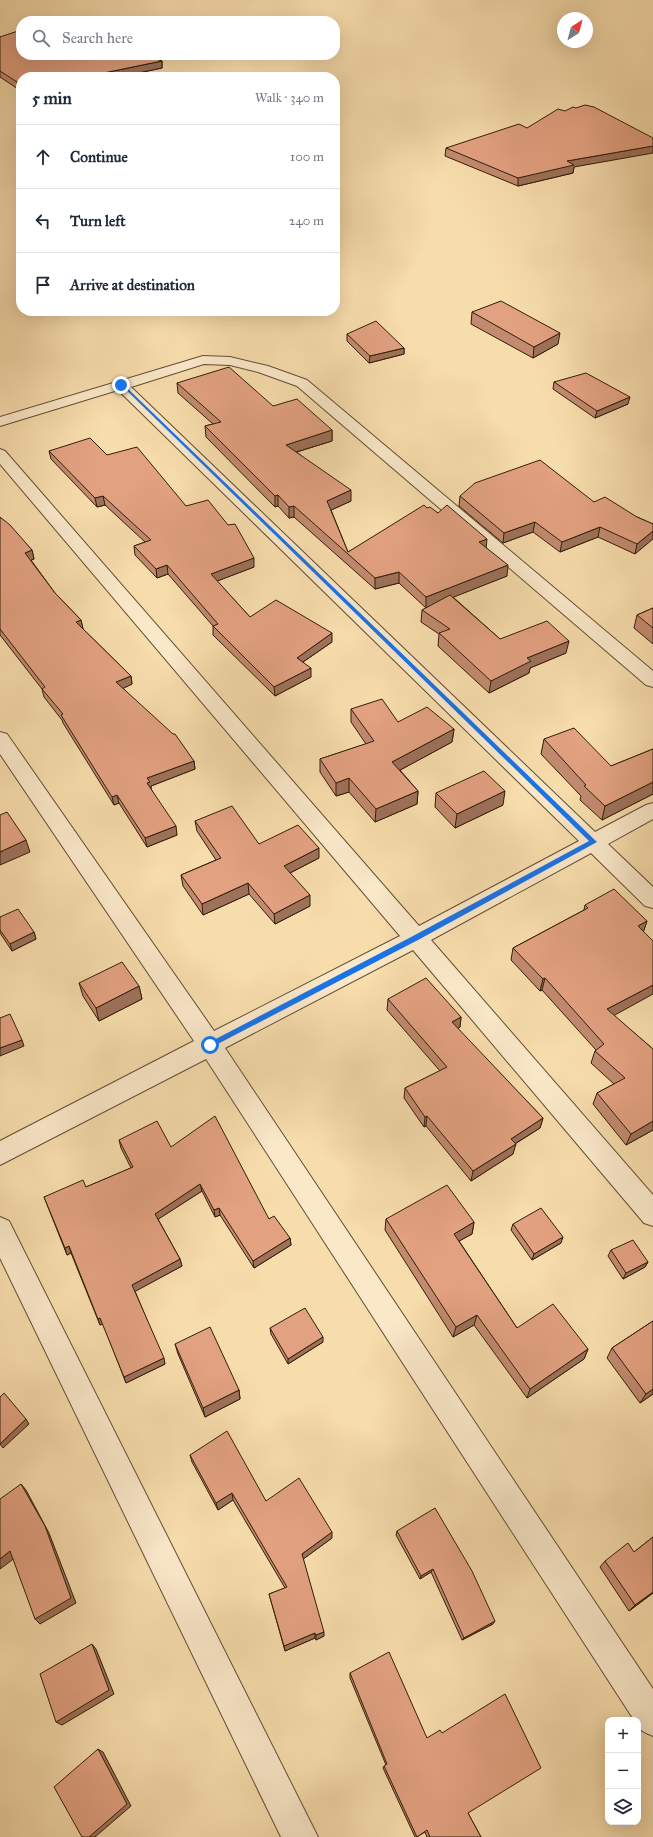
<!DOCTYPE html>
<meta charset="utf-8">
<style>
body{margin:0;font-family:"IM FELL Great Primer",serif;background:#f2f2f3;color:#1f2937}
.controls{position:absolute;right:12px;bottom:12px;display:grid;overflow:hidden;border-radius:8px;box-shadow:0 4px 16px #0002}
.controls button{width:36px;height:36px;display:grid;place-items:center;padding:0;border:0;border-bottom:1px solid #e0e1e3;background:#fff;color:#1f2937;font:20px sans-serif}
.compass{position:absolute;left:557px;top:12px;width:36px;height:36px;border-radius:50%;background:#fff;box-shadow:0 4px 16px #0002;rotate:36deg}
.stop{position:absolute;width:12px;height:12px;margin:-9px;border:3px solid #1a73e8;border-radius:50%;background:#fff}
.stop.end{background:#1a73e8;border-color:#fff;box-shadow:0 1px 4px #0008}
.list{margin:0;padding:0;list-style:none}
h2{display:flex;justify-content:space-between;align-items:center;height:52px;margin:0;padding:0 16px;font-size:17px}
h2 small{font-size:13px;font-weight:400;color:#747a83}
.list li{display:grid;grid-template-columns:26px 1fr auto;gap:12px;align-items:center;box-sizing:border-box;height:64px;padding:0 16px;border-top:1px solid #e0e1e3}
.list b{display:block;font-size:15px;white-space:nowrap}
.list em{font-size:13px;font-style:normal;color:#747a83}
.icon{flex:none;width:22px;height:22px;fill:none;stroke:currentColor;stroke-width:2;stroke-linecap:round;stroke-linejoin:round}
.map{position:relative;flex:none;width:653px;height:1837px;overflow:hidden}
.search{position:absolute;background:#fff;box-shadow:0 4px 16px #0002;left:16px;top:16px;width:324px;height:44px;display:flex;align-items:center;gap:10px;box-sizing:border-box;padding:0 14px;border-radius:16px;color:#747a83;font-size:15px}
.panel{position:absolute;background:#fff;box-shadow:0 4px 16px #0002;left:16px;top:72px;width:324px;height:244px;border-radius:16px}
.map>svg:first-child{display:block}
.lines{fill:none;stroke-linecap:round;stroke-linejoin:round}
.minor-casing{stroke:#634e31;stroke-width:2}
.minor{fill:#fae8c9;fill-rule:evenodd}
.wall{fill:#c28a6f;stroke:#321e08}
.shaded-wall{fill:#9e715a;stroke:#321e08}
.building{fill:#e2a181;stroke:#321e08}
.route{fill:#1a73e8}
</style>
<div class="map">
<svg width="653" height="1837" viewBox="0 0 653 1837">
<rect width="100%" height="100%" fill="#f7dcac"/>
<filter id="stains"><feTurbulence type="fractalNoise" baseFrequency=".005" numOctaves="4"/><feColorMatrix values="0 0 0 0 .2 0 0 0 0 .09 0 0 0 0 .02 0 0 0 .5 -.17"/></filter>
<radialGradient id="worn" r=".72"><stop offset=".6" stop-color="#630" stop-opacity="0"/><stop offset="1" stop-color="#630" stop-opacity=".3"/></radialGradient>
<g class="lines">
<defs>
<path id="minor" d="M203 356 230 357 268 366 307 380 653 671V687L646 685 297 386 258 372 230 365 204 364 131 387 595 832 646 805 653 803V819L608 844 653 887V908L645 906 591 853 431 940 653 1195V1226L644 1223 413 950 225 1048 653 1689V1736C644 1732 638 1731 638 1720H634L206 1059 0 1165V1141L194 1041 0 754V732L7 734 214 1031 400 936 0 464V449L5 451 419 926 579 841 118 390 0 426V417Z
M0 1217 9 1221 318 1837H281L0 1258Z"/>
</defs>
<use href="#minor" class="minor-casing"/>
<use href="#minor" class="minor"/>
</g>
<path class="wall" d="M0 37 162 61V68L119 77H21L18 89 0 77Z
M446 148 574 167 573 173 518 186 445 156Z
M472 312 558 344 533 358 471 324Z
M347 334 404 348V354L369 363 347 341Z
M554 382 628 404 595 418 553 389Z
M177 383 273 406 332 430V441L297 452 351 501 331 510 348 552 427 508 438 513 486 547 507 576 453 597 500 639 566 653 530 668 529 673 489 693 438 646 439 634 421 622 422 610 429 607 426 608 399 583 375 589 294 517 289 518 278 506 275 507 206 437 205 426 213 424 178 393Z
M49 451 107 455 186 506 254 567 217 581 250 617 332 642 303 662 311 677 275 696 213 635V626L168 574 157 578 135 555 134 546 145 542 105 505 97 507 51 459Z
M460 496 594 502 637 517 653 524 635 554 598 537 560 552 533 532 503 543 459 506Z
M0 517 32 550 34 559 31 560 55 593 81 620 83 629 131 676 132 684 123 688 194 761 195 769 151 786V789L177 835 147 847 119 803 114 805 63 723 62 720 44 697 42 689 0 635Z
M653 608V644L634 628 637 615Z
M351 709 398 722 454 729 452 742 400 770 418 791 417 804 375 822 349 792 336 796 320 772V759L366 744 351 722Z
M544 739 611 766 653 749V794L602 820 580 800 581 796 541 754Z
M436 793 503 805 455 828 435 807Z
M195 821 259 844 319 858 290 873 310 906 275 924 249 894 203 915 183 886 181 875 216 860 197 831Z
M585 905 647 921 614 1016 653 1049V1130L626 1145 593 1104 597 1093 614 1084 591 1063 595 1051 596 1050 542 990 540 991 511 960 513 948 584 910Z
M0 917 34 932 36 939 12 951 0 933Z
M79 983 139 986 142 999 99 1021 83 996Z
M388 999 461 1017 460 1027 457 1029 543 1118 540 1128 515 1144 513 1154 471 1181 426 1126 424 1127 404 1098 405 1088 440 1071 387 1010Z
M119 1140 171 1147 269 1219 290 1238 291 1245 254 1268 220 1215 215 1217 202 1191 158 1219 180 1259 182 1266 135 1291 165 1364 126 1383 103 1324 100 1325 71 1253 67 1255 44 1197 86 1187 131 1168 121 1148Z
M386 1219 474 1222 472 1234 459 1241 517 1328 588 1349 584 1359 527 1398 474 1325 453 1337 385 1230Z
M513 1224 561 1243 532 1260 511 1230Z
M611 1250 648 1262 645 1267 623 1279 608 1256Z
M653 1321V1394L640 1403 607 1358 612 1348Z
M270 1328 323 1342 288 1364 271 1334Z
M175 1344 239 1390 240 1399 205 1417 178 1354Z
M190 1455 266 1501 332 1538 303 1559 324 1636 316 1640 315 1638 285 1651 269 1594 285 1588 233 1500 218 1510 192 1462Z
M397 1531 493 1624 462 1640 431 1572 420 1579 396 1535Z
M653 1537V1593L629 1611 600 1567 605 1561 634 1552Z
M350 1673 427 1738 481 1837H427L425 1832 417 1837H415L383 1768 384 1766 386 1765 350 1678Z"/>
<path class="shaded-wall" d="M162 61V68L119 77H84Z
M63 73 64 77H41Z
M21 81V88L18 89 17 82Z
M653 146V153L574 167 573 173 518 186V178L567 161Z
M560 333 558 344 533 358 534 347Z
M404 348V354L369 363 370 356Z
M630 397 628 404 595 418 597 411Z
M332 430V441L286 455V445Z
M351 490V501L327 512V501Z
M278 495V506L275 507V496Z
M103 496 105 505 97 507 95 498Z
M294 506V517L289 518V507Z
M535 522 533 532 503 543 504 533Z
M600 527 598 537 560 552 562 542Z
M653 531V539L635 554 637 544Z
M487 539 486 550 479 542Z
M32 550 34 559 27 562 25 553Z
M254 558V567L212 583 211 574Z
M167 565 168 574 157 578 156 569Z
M508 565 507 576 426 608V597Z
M399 572V583L375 589V578Z
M81 620 83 629 76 622Z
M332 633V642L297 666V658Z
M569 641 566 653 530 668 529 673 489 693 491 681 527 658Z
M311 668V677L275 696 274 687Z
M131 676 132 684 118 691 116 682Z
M454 729 452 742 391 775 392 762Z
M194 761 195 769 151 786V791L147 783V778Z
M349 778V792L336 796V783Z
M653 782V794L602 820 605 806Z
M418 791 417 804 375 822 376 809Z
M505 791 503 805 455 828 457 814Z
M117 795 119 803 114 805 112 797Z
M176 826 177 835 147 847 145 838Z
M26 840 30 852 0 865V852Z
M319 848V858L284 876V866Z
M248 883 249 894 203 915 202 904Z
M310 895V906L275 924 274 914Z
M647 921 643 933 638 926Z
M34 932 36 939 12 951 10 944Z
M545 978 542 990 540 991 543 979Z
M653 985V994L604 1021 607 1009Z
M139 986 142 999 99 1021 96 1008Z
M461 1017 460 1027 450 1033 452 1022Z
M22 1040 24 1046 0 1056V1048Z
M427 1116 426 1126 424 1127 425 1117Z
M543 1118 540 1128 508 1148 511 1139Z
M653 1121V1130L626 1145 631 1134Z
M516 1144 513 1154 471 1181 473 1171Z
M200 1184 202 1191 157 1220 155 1214Z
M219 1208 220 1215 215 1217 214 1210Z
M474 1222 472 1234 452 1245 454 1234Z
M563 1237 561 1243 532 1260 534 1254Z
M290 1238 291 1245 254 1268 253 1261Z
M69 1246 71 1253 67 1255 65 1248Z
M180 1259 182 1266 134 1292 132 1285Z
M648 1262 645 1267 623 1279 626 1273Z
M477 1315 474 1325 453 1337 456 1327Z
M100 1318 103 1324 100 1325 98 1319Z
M323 1337V1342L288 1364V1359Z
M588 1349 584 1359 527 1398 530 1389Z
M164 1358 165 1364 126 1383 124 1377Z
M653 1389V1394L640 1403 646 1394Z
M239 1390 240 1399 205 1417 203 1408Z
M26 1419 29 1424 3 1448 0 1444Z
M21 1484 26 1490 49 1533 76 1603 40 1624 35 1619Z
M232 1493 233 1500 218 1510 216 1503Z
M332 1532V1538L302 1560V1554Z
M10 1551 16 1557 0 1569V1559Z
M433 1569 431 1572 420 1579 421 1576Z
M653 1592V1593L629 1611 635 1605Z
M495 1621 493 1624 462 1640 464 1638Z
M324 1632V1636L316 1640V1635Z
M315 1633V1638L285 1651 284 1646Z
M92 1644 96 1649 114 1694 62 1725 56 1722Z
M98 1749 103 1752 131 1806 95 1837H89Z"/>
<path class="building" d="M21 30V55H144L162 61 84 77H70L63 73 41 77H21V81L17 82 0 71V37Z
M585 105 594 107 653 138V146L567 161 574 165 518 178 446 148 519 124 527 128 558 109 565 111 573 107 576 108Z
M501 301 560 333 534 347 472 312Z
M376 321 404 348 370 356 347 334Z
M229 367 273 406 297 399 332 430 286 445 351 490 327 501 348 552 424 505 427 508 430 507 438 513 447 505 487 539 479 542 508 565 426 597 399 572 375 578 294 506 289 507 278 495 275 496 205 426 221 422 177 383Z
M586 373 630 397 597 411 554 382Z
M90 438 107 455 137 447 186 506 208 500 228 525 235 524 254 558 211 574 250 617 276 600 332 633 297 658 311 668 274 687 213 626 218 624 167 565 156 569 134 546 151 540 103 496 95 498 49 451Z
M540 460 594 502 605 497 637 517 653 524V531L637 544 600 527 562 542 535 522 504 533 460 496 475 483Z
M0 517 10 525 32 550 25 553 55 593 81 620 76 622 131 676 116 682 173 734H175L194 761 147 778 150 782 147 783 176 826 145 838 117 795 112 797 61 715 63 714 42 689 45 687 0 629Z
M450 595 500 639 547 621 569 641 527 658 531 661 491 681 439 633 450 629 422 610Z
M653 608V628L637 615Z
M382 699 398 722 427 707 454 729 392 762 418 791 376 809 349 778 336 783 320 759 374 741 351 709Z
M574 728 611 766 653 749V782L605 806 584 786 586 785 544 739Z
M484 771 505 791 457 814 436 793Z
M232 806 259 844 298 825 319 848 284 866 310 895 274 914 248 883 202 904 181 875 221 858 195 821Z
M7 812 26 840 0 852V815Z
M614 889 647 921 638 926 653 941V985L607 1009 653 1049V1121L631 1134 597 1093 625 1078 595 1051 604 1044 545 978 543 979 513 948 588 908 585 905Z
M18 909 34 932 10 944 0 930V917Z
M122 962 139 986 96 1008 79 983Z
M426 978 461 1017 452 1022 543 1118 511 1139 516 1144 473 1171 427 1116 425 1117 405 1088 447 1067 388 999Z
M10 1014 22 1040 0 1048V1018Z
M215 1116 269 1219 274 1216 290 1238 253 1261 219 1208 214 1210 200 1184 155 1214 180 1259 132 1285 164 1358 124 1377 100 1318 98 1319 69 1246 65 1248 44 1197 83 1180 86 1187 133 1167 119 1140 157 1121 171 1147Z
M447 1185 474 1222 454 1234 517 1328 553 1304 588 1349 530 1389 477 1315 456 1327 386 1219Z
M541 1208 563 1237 534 1254 513 1224Z
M633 1240 648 1262 626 1273 611 1250Z
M305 1308 323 1337 288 1359 270 1328Z
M653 1321V1389L646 1394 612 1348Z
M210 1327 239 1390 203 1408 175 1344Z
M4 1393 26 1419 0 1444V1397Z
M227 1431 266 1501 299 1478 332 1532 302 1554 324 1632 316 1635 315 1633 284 1646 269 1594 287 1587 232 1493 216 1503 190 1455Z
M21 1484 45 1526 71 1598 35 1619 10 1551 0 1559V1499Z
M435 1508 472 1571 495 1621 464 1638 433 1569 421 1576 397 1531Z
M653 1537V1592L635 1605 605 1561 628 1543 634 1552Z
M92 1644 109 1690 56 1722 40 1674Z
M389 1652 427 1738 440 1730 442 1733 505 1694 541 1768 468 1813 481 1837H430L427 1830 417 1837 384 1766 387 1764 350 1673Z
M98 1749 127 1804 89 1837H82L54 1787Z"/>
<path class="route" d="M120 384H123L597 842 418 940 210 1048 207 1045 208 1043 413 936 589 841Z"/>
<rect width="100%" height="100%" filter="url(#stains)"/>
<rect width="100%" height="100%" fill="url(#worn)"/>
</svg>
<div class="controls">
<button>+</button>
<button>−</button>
<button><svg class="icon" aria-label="layers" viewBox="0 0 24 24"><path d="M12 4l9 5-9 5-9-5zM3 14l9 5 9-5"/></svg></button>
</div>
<svg class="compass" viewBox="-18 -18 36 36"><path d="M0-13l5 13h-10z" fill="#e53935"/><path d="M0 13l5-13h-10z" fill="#747a83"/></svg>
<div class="stop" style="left:210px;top:1045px"></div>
<div class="stop end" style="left:121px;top:385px"></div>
<div class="search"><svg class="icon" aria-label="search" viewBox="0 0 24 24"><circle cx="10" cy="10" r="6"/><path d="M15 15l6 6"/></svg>Search here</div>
<section class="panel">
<h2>5 min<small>Walk · 340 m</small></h2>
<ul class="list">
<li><svg class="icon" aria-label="ahead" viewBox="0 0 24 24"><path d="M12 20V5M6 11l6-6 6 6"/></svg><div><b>Continue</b></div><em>100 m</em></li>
<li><svg class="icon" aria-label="left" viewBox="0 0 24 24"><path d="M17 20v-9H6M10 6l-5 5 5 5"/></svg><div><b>Turn left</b></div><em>240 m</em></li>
<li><svg class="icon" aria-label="arrive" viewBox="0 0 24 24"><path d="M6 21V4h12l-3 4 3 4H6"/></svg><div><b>Arrive at destination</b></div></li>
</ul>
</section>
</div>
